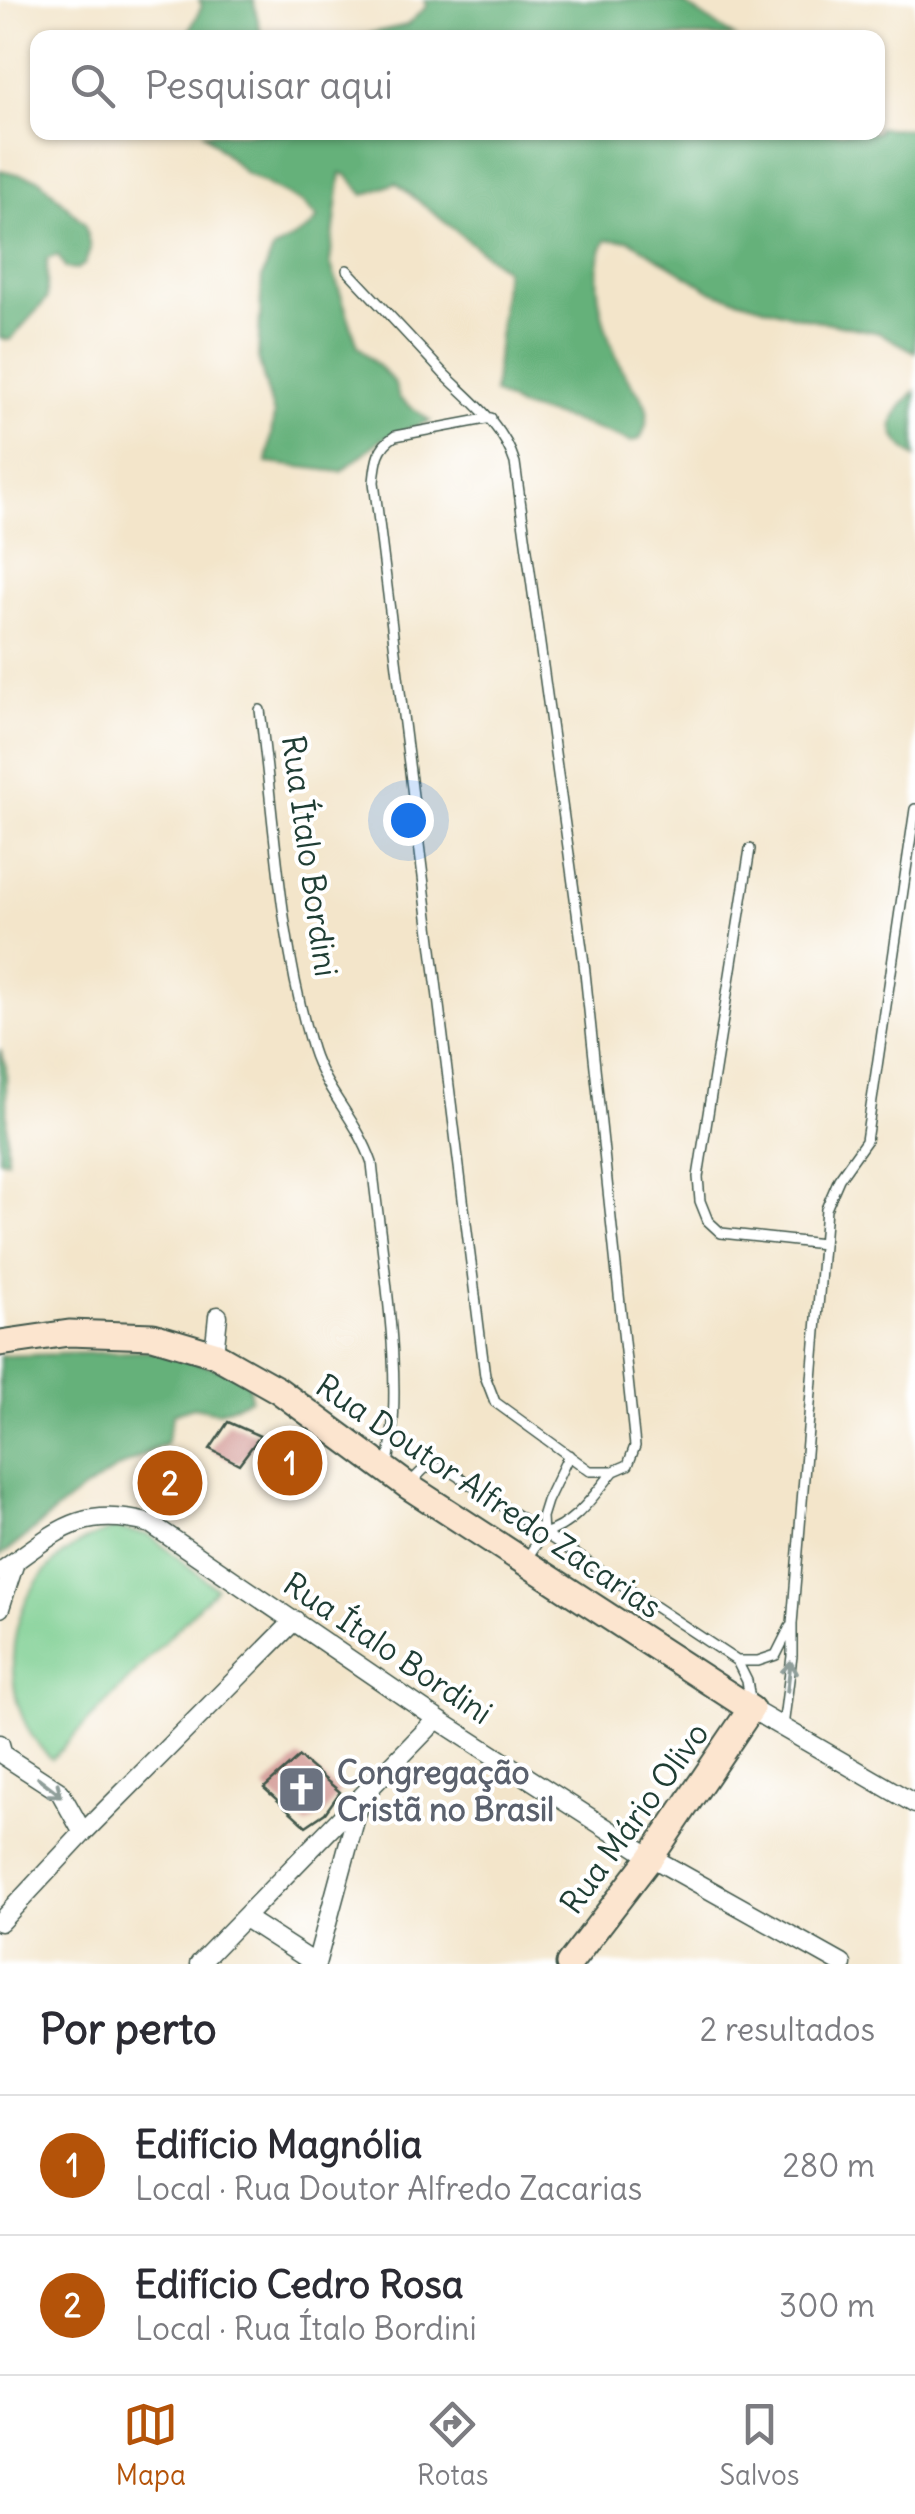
<!DOCTYPE html>
<html lang="pt">
<meta charset="utf-8">
<style>
body{margin:0;font-family:Delius,sans-serif;background:#f7f7f7;color:#2b2b33}
.you{position:absolute;left:408px;top:820px;width:35px;height:35px;margin:-25px;border:8px solid #fff;border-radius:50%;background:#1a73e8;box-shadow:0 0 0 15px #1a73e833}
.badge{display:grid;place-items:center;width:65px;height:65px;border-radius:50%;background:#b45309;color:#fff;font-size:32px;font-weight:700}
.pin{position:absolute;translate:-50% -50%;border:5px solid #fff;box-shadow:0 2px 10px #0006}
.list{margin:0;padding:0;list-style:none}
h2{display:flex;justify-content:space-between;align-items:center;height:130px;margin:0;padding:0 40px;font-size:42px}
h2 small{font-size:32px;font-weight:400;color:#7c7c81}
.list li{display:grid;grid-template-columns:65px 1fr auto;gap:30px;align-items:center;box-sizing:border-box;height:140px;padding:0 40px;border-top:2px solid #e1e1e2}
.list b{display:block;font-size:38px;white-space:nowrap}
.list p{margin:0;font-size:32px;white-space:nowrap;color:#7c7c81}
.list em{font-size:32px;font-style:normal;color:#7c7c81}
.icon{flex:none;width:55px;height:55px;fill:none;stroke:currentColor;stroke-width:2;stroke-linecap:round;stroke-linejoin:round}
.map{position:relative;flex:none;width:915px;height:1964px;overflow:hidden}
.search{position:absolute;background:#fff;box-shadow:0 2px 8px #0004;left:30px;right:30px;top:30px;height:110px;display:flex;align-items:center;gap:25px;box-sizing:border-box;padding:0 35px;border-radius:20px;color:#7c7c81;font-size:38px}
.sheet{height:410px;background:#fff}
nav{display:flex;justify-content:space-around;align-items:center;box-sizing:border-box;height:140px;border-top:2px solid #e1e1e2;background:#fff;font-size:28px;color:#7c7c81}
nav a{display:grid;justify-items:center;gap:5px}
nav .on{color:#b45309}
.map>svg:first-child{display:block}
.green{fill:#7cce90;stroke:#4e8662;stroke-width:2.5}
.forest{fill:#65b17a;stroke:#427757;stroke-width:2.5}
.building{fill:#d09490}
.lines{fill:none;stroke-linecap:round;stroke-linejoin:round}
.lane-casing{stroke:#3f564a;stroke-width:12}
.street-casing{stroke:#3f564a;stroke-width:21}
.secondary-casing{stroke:#3f564a;stroke-width:29}
.lane{stroke:#fff;stroke-width:9}
.street{stroke:#fff;stroke-width:18}
.secondary{stroke:#fce5cf;stroke-width:25}
.oneway{stroke:#8f9e9a}
.labels{text-anchor:middle;dominant-baseline:central;stroke-width:8;stroke-linejoin:round;paint-order:stroke}
.street-label{font-size:32px;fill:#1f3d34;stroke:#fff}
.worship-label{font-size:32px;font-weight:bold;fill:#5b616d;stroke:#fff;text-anchor:start}
</style>
<div class="map">
<svg width="915" height="1964" viewBox="0 0 915 1964">
<rect width="100%" height="100%" fill="#fff"/>
<filter id="ink" filterUnits="userSpaceOnUse"><feTurbulence type="fractalNoise" baseFrequency=".01" numOctaves="2"/><feDisplacementMap in="SourceGraphic" scale="20" xChannelSelector="R" yChannelSelector="G"/><feConvolveMatrix kernelMatrix="1 2 1 2 8 2 1 2 1" color-interpolation-filters="sRGB"/></filter>
<filter id="wash" filterUnits="userSpaceOnUse"><feTurbulence type="fractalNoise" baseFrequency=".0048" numOctaves="4" result="noise"/><feDisplacementMap in="SourceGraphic" scale="40" xChannelSelector="R" yChannelSelector="G"/><feGaussianBlur stdDeviation="2.25" result="paint"/><feColorMatrix in="noise" values="0 0 0 0 0 0 0 0 0 0 0 0 0 0 0 0 0 1.4 0 .05"/><feComposite in="paint" operator="in"/></filter>
<g filter="url(#wash)">
<rect width="100%" height="100%" fill="#f3e5ca"/>
<path class="green" d="M115 1529 149 1535 216 1588 52 1759C33 1743 24 1724 17 1701 0 1622 36 1550 115 1529Z"/>
<path class="forest" d="M199 0H253L262 37H186L202 6Z
M424 0H664L683 3 734 37H354L407 25 427 6Z
M878 128 915 129V352L880 333 795 316 713 292 629 240H606C586 275 605 334 622 369 637 397 659 402 640 439L631 442 571 420 519 407 494 393 505 270 396 183 364 195 347 175 341 173 330 262 358 346 394 382 399 398 430 421 380 440 341 472 267 463 274 415 258 358 262 278 273 250 310 228 318 218 303 203 244 172 204 133 878 132Z
M0 170 39 179 85 224 90 249 85 264 77 269 65 268 58 255 47 259V299L10 340 0 338Z
M915 391V457C881 433 890 416 915 391Z
M0 1049 6 1067 7 1160H0Z
M156 1351 247 1376 251 1399 218 1412 193 1407 173 1414 166 1444C134 1458 104 1475 75 1496 49 1514 28 1538 0 1556V1356Z"/>
<g id="blocks">
<path class="building" d="M228 1422 260 1436 239 1464 210 1449Z
M286 1438 315 1456 294 1484 264 1470Z
M166 1458 195 1477 174 1504 145 1490Z
M299 1757 340 1792 325 1813 306 1826 264 1788Z"/>
</g>
</g>
<g filter="url(#ink)">
<use href="#blocks" fill-opacity="0" stroke="#3f564a" stroke-width="2.5"/>
<g class="lines">
<defs>
<path id="lane" d="M347 270C379 304 411 338 443 373 471 401 503 424 515 463L584 963 635 1446 628 1465 614 1471H590L495 1402 485 1376 374 482C376 462 377 447 395 436L491 418
M260 710C275 823 279 939 312 1049 325 1091 358 1121 372 1163 381 1251 406 1383 387 1468
M750 849 698 1177 700 1201 708 1221 721 1233 823 1244
M409 1484 425 1468H443L453 1473 737 1661 747 1681 751 1705
M543 1534C575 1525 593 1496 614 1471
M525 1561 543 1534 542 1517 547 1501 569 1455
M737 1661H758L776 1655 790 1627
M783 1727 792 1656V1624L826 1209 839 1179 866 1141 915 809"/>
<path id="street" d="M214 1354 218 1316
M0 1572C56 1533 79 1504 151 1524L437 1719 651 1857 842 1964
M0 1608 15 1562
M751 1709 915 1804
M0 1744 3 1755 60 1792 83 1833
M245 1918 316 1964
M0 1922 83 1833 295 1620
M199 1964 437 1719
M316 1964 361 1798"/>
<path id="secondary" d="M0 1343 69 1333 153 1336 214 1354 278 1390 408 1486 751 1709 651 1857 569 1964"/>
</defs>
<use href="#lane" class="lane-casing"/>
<use href="#street" class="street-casing"/>
<use href="#secondary" class="secondary-casing"/>
<use href="#lane" class="lane"/>
<use href="#street" class="street"/>
<use href="#secondary" class="secondary"/>
</g>
<defs><path id="oneway-shaft" d="M-6 0H5M1.5-3L5.5 0L1.5 3" fill="none" stroke-width="1.6" stroke-linecap="round" stroke-linejoin="round" transform="scale(2.5)"/></defs>
<g class="oneway">
<use href="#oneway-shaft" transform="translate(789 1676) rotate(-83)"/>
<use href="#oneway-shaft" transform="translate(50 1787) rotate(38)"/>
</g>
</g>
<defs>
<symbol id="church-square" viewBox="-11 -11 22 22"><rect x="-9" y="-9" width="18" height="18" rx="4" fill="#6b7280" stroke="#fff"/><path d="M-1.2-6h2.4v3.5h3.3v2.4h-3.3V6h-2.4V-.1h-3.3v-2.4h3.3Z" fill="#fff"/></symbol>
</defs>
<g fill-rule="evenodd">
<use href="#church-square" x="274" y="1762" width="55" height="55"/>
</g>
<g class="labels">
<g class="street-label">
<text transform="translate(310 856) rotate(82)">Rua Ítalo Bordini</text>
<text transform="translate(489 1496) rotate(34)">Rua Doutor Alfredo Zacarias</text>
<text transform="translate(388 1648) rotate(34)">Rua Ítalo Bordini</text>
<text transform="translate(634 1818) rotate(-54)">Rua Mário Olivo</text>
</g>
<g class="worship-label">
<text x="337" y="1772">Congregação<tspan x="337" dy="37">Cristã no Brasil</tspan></text>
</g>
</g>
</svg>
<div class="you"></div>
<div class="pin badge" style="left:290px;top:1463px">1</div>
<div class="pin badge" style="left:170px;top:1483px">2</div>
<div class="search"><svg class="icon" aria-label="search" viewBox="0 0 24 24"><circle cx="10" cy="10" r="6"/><path d="M15 15l6 6"/></svg>Pesquisar aqui</div>
</div>
<section class="sheet">
<h2>Por perto<small>2 resultados</small></h2>
<ul class="list">
<li><span class="badge">1</span><div><b>Edifício Magnólia</b><p>Local · Rua Doutor Alfredo Zacarias</p></div><em>280 m</em></li>
<li><span class="badge">2</span><div><b>Edifício Cedro Rosa</b><p>Local · Rua Ítalo Bordini</p></div><em>300 m</em></li>
</ul>
</section>
<nav>
<a class="on"><svg class="icon" aria-label="map" viewBox="0 0 24 24"><path d="M3 6l6-2 6 2 6-2v14l-6 2-6-2-6 2zM9 4v14M15 6v14"/></svg>Mapa</a>
<a><svg class="icon" aria-label="directions" viewBox="0 0 24 24"><path d="M12 3l9 9-9 9-9-9zM9 14v-3h6M13 9l2 2-2 2"/></svg>Rotas</a>
<a><svg class="icon" aria-label="saved" viewBox="0 0 24 24"><path d="M7 4h10v16l-5-4-5 4z"/></svg>Salvos</a>
</nav>
